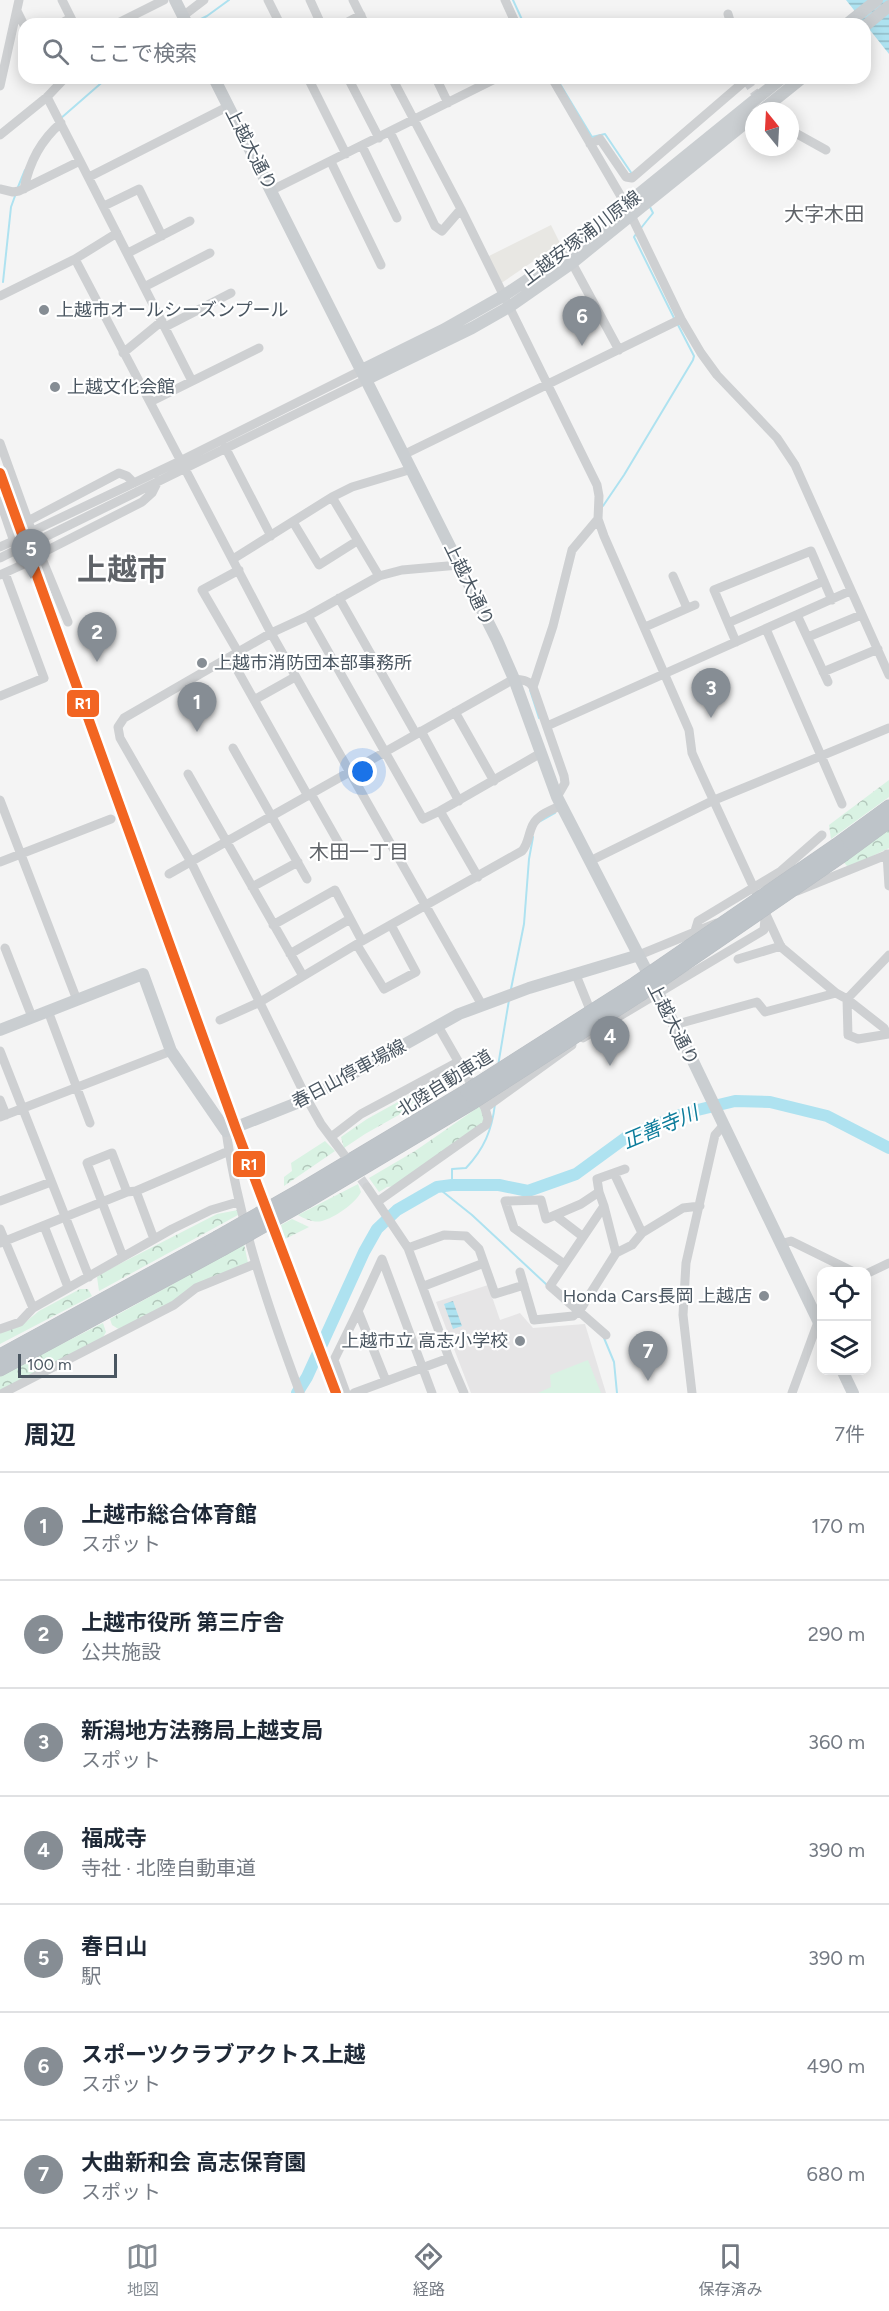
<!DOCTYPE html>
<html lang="ja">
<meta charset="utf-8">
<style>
body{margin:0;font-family:Figtree,"Noto Sans JP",sans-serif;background:#f6f6f7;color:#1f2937}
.controls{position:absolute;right:18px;bottom:18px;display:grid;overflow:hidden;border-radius:12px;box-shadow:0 3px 15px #0003}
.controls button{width:54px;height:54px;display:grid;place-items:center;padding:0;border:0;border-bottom:2px solid #e0e1e3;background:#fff;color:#1f2937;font:30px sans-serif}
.compass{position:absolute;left:745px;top:102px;width:54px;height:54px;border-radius:50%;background:#fff;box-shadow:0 3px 15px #0003;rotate:342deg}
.scale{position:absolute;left:18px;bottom:15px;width:99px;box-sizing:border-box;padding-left:6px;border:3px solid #4a5661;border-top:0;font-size:16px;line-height:21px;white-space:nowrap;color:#4a5661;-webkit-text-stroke:4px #fff;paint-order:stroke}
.you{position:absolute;left:363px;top:772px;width:21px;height:21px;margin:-15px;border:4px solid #fff;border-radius:50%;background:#1a73e8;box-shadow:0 0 0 9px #1a73e833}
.badge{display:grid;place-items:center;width:39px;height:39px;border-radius:50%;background:#868d94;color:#fff;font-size:20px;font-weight:700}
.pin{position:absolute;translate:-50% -50px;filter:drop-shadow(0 2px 3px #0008)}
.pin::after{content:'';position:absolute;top:32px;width:21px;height:18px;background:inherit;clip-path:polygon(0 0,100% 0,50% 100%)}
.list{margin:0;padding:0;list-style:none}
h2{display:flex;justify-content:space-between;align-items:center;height:78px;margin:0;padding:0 24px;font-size:26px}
h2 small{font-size:20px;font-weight:400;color:#747a83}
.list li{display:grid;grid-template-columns:39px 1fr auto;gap:18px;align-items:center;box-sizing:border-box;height:108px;padding:0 24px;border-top:2px solid #e0e1e3}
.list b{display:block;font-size:22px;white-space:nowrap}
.list p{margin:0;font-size:20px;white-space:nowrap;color:#747a83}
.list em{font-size:20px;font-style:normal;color:#747a83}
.icon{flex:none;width:33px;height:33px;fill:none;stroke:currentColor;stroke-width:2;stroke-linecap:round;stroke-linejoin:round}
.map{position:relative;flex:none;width:889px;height:1393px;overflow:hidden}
.search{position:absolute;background:#fff;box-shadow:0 3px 15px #0003;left:18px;right:18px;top:18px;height:66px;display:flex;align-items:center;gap:15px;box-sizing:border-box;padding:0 21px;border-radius:18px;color:#747a83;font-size:22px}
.sheet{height:834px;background:#fff}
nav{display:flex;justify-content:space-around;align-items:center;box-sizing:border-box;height:84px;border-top:2px solid #e0e1e3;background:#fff;font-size:16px;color:#747a83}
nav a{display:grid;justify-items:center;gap:3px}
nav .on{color:#868d94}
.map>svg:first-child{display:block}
.commercial{fill:#e8e7e3}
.education{fill:#e6e5e6}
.forest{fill:url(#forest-crowns)}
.pitch{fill:#d9f2e3}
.water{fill:url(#water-rules)}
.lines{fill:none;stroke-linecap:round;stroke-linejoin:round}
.stream{stroke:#aee2f0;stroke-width:2}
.river{stroke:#aee2f0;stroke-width:12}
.minor-tunnel{stroke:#d2d4d7;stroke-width:9;stroke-dasharray:9 4.5;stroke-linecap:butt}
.highway-casing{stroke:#b9bec3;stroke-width:15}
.minor{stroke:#ced0d2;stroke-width:9}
.major{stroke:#caced1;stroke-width:12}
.highway{stroke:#bec4c9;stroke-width:14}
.highway-bridge-casing{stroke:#b9bec3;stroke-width:15;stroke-linecap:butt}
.highway-bridge{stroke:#bec4c9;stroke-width:14}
.rail-1-casing{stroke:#fff;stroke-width:15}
.rail-1{stroke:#f26522;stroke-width:10}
.poi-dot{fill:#868d94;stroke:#fff;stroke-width:2}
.labels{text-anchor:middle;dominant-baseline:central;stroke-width:4.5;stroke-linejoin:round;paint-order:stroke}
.street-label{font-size:18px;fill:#4a5661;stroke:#fff}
.poi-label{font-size:18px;fill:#4a5661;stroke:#fff;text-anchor:start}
.neighbourhood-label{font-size:20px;fill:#5f6368;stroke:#fff}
.water-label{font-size:20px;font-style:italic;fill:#0c7c9b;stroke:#fff}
.town-label{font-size:30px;font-weight:bold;fill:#5f6368;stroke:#fff}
.line-badge{stroke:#fff;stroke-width:2}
.badge-label{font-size:16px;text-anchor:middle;font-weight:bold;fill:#fff}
</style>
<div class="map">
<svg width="889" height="1393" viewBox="0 0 889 1393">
<defs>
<pattern id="forest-crowns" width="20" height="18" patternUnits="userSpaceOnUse" patternTransform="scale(1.5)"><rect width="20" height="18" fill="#d9f2e3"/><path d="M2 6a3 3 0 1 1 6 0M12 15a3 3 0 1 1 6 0" fill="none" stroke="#b2c7bb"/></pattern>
<pattern id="water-rules" width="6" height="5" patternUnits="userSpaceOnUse" patternTransform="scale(1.5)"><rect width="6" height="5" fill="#aee2f0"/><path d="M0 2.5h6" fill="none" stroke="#90bac6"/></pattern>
</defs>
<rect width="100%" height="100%" fill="#f4f4f4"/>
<path class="commercial" d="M551 225 560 243 500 284 487 257Z"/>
<path class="education" d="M488 1285 500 1320 520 1313 533 1328 585 1324 606 1393H471L436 1302Z"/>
<path class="forest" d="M889 780V797L831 839 829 825Z
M889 828V848L852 866H847L842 860Z
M452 1072H457L461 1076 457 1082 365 1134 344 1148 341 1137 367 1119Z
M480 1106 484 1119 481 1125 396 1186 387 1187 379 1192 369 1178 415 1151Z
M325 1141 335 1151 284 1186V1177L292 1171 291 1163Z
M358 1184 361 1192C356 1203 334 1218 322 1221 314 1223 305 1219 298 1215Z
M238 1210V1215L99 1291 97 1277 102 1273 217 1214Z
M292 1219 309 1227 285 1239 281 1225Z
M244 1244 248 1263 120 1330 112 1325 110 1319Z
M80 1289H88L92 1296 0 1344V1333L22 1325 39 1311Z
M103 1323 106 1332 102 1339 0 1391V1375Z"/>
<path class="pitch" d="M588 1360 601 1393H538L551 1387 550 1375Z"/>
<path class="water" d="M846 0H889V54Z
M453 1301 462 1326 453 1329 444 1304Z"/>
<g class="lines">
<path class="stream" d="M513 0 524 24
M191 24 207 16 229 0
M560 84 592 137 605 134 632 174
M60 119 107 78
M18 187 25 170
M641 228 653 213 649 205
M636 234 634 237 674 318
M3 282 11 207 15 196
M603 506 624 475 693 360 694 356 677 323
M530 690 539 718
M539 822 555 813
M511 989 524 924 529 859 533 837
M498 1066 509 1000
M452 1185V1169L466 1168C484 1149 492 1130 495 1104
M437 1187 472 1215 547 1285
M604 1338 614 1362 617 1393"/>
<path class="river" d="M297 1393 307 1377 364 1252 377 1229 397 1210 437 1187 452 1185H499L528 1191 576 1174 628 1136 685 1113 735 1101 770 1102 827 1116 889 1148"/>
<path class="minor-tunnel" d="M746 80 760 100
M11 542 35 530
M14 551 39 540
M353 1168 367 1187"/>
<defs>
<path id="highway" d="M837 845 889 807
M844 854 889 821
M303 1189 467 1091
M307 1201 473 1102
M0 1356 217 1238
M0 1369 222 1249"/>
</defs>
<use href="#highway" class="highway-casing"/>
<path class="minor" d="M62 0 74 24
M268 0 280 24
M310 0 321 24
M353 0 365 24
M505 0 516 24
M17 11 24 25
M728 14 731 24
M183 16 204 0
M60 24 71 18
M116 24 164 0
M344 24 361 15
M308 78 346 154
M348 78 379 138
M392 78 461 209 597 485 599 496 598 519 604 536 689 730 692 753 700 771 781 947 836 993 847 999 848 1035 858 1039 889 1034
M436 78 448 103
M552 78 626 205 681 319 701 353 717 375 777 438 795 465 889 675
M0 86 19 0
M47 97 80 161
M790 130 826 150
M390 132 435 226 442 231 461 209
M0 135 47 97 65 78
M590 144 600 139 626 177 632 178 746 80 745 78
M362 146 397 218
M331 162 381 265
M89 177 229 106
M0 189 13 192 19 191 80 161 192 381
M24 189C29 163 41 140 61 123
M272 190 497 78
M104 206 139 189 162 236
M128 253 190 221
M75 259 271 633 482 1005
M572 263 619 350
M144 287 210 253
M0 296 75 259 117 233
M165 327 231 293
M123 353 162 321
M150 402 259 348
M0 443 40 554 68 622
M225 447 271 536
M405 454 681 319
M332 497 352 487 412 469
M0 501 22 565 0 575
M28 521 119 473 127 476 134 483
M293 522 319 565 357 541
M35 530 180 461 362 370
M39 540 367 379
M0 547 11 542
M40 554 142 502 152 493 158 481
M0 558 14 551
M233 559 332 497 379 576
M673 576 687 608
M339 598 416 734
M797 615 828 682
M308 616 423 819 440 811
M728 623 824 581
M645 627 695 605
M766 629 842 804
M808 637 861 615
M736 642 714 590 811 551 832 600
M238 652 202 590 239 570
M230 657 308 796
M823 672 878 649
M533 687 553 626 572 550 598 519
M0 696 44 678 5 573
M254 700 295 677
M455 712 494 781
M547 726 850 591
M421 731 459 801
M233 748 307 879
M188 774 303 976
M311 794 345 854
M0 800 77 1000
M887 854 889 886
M590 861 712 801 889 728
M0 862 111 819
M169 874 514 679C522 680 529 680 533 687L564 776 565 783 557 797
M478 877 440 811 541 753
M252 887 298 862
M797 891 889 854
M273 925 335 890 362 941
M695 931 698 921 781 871 822 835
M357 945 384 989 416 972 391 925
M5 948 32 1017
M290 954 350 919
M639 955 717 923
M738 959 781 946
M576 975 593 1017
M48 1011 90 1123
M220 1020 260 1002 362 941 522 851C528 844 528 837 531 829 535 815 550 811 562 805
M674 1025 757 1002 765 1012 836 993
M438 1026 485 1108 572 1045
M887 1034 884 1028 847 999 889 955
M583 1038 764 930 765 918
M0 1051 89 1277
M0 1100 6 1115
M0 1117 171 1051
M226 1131C239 1222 268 1307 300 1393
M331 1137 361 1114 458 1062
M345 1156 321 1124 307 1099 191 862 120 738 118 727 124 718 271 633 308 616 379 576 402 570 459 565
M614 1173 642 1233
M367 1187 408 1248 449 1358 464 1393
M136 1191 154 1239
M599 1192 597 1179 625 1169
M0 1201 51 1182
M377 1202 486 1125 488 1119 485 1108
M556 1216 582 1236
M44 1226 68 1287
M0 1229 33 1308
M0 1243 127 1192 136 1191 229 1151
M780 1244 791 1241 854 1272
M408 1248 444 1235 466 1236 479 1249 495 1294 524 1285
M123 1257 87 1163 112 1153 127 1192
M564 1264 514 1228 505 1201 541 1200 546 1219 581 1204 599 1192 604 1206
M520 1272 534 1320 573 1316 580 1310 616 1253 632 1245 642 1233 683 1208 700 1206
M866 1274 889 1263
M424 1286 484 1263
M358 1311 382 1259 432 1393
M0 1329 20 1322 33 1308 172 1229 211 1210 238 1202
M606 1335 550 1286 604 1206 616 1253
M3 1393 174 1305 196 1288 255 1264
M346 1393 334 1360 358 1311 386 1381
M354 1393 449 1358
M692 1393 683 1315 686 1263 715 1135 723 1126
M792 1393 818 1322"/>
<path class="major" d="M175 0 187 24
M847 24 877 0
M865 26 889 6
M214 78 497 640 514 679 557 797 691 1057 822 1329
M761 111 802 78
M362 370 443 330 503 296 560 258 782 78
M367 379 472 328 509 307 572 263 754 116
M0 1030 143 974 171 1051 226 1131 307 1099 459 1014 529 988 639 955
M842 1370 853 1393"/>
<use href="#highway" class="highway"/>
<defs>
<path id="highway-bridge" d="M467 1091 635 984 837 845
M473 1102 639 995 844 854
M217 1238 303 1189
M222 1249 307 1201"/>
</defs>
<use href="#highway-bridge" class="highway-bridge-casing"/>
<use href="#highway-bridge" class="highway-bridge"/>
<defs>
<path id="rail-1" d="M0 473 236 1129 336 1393"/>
</defs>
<use href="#rail-1" class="rail-1-casing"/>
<use href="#rail-1" class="rail-1"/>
</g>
<g class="poi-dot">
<circle cx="44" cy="310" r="6"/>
<circle cx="55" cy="387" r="6"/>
<circle cx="202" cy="663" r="6"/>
<circle cx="764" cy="1296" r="6"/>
<circle cx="520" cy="1341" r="6"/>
</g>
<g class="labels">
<g class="street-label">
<text transform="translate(251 149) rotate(63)">上越大通り</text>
<text transform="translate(581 238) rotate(-37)">上越安塚浦川原線</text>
<text transform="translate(469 584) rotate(64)">上越大通り</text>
<text transform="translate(673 1024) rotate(63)">上越大通り</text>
<text transform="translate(349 1074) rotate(-28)">春日山停車場線</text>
<text transform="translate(445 1083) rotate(-32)">北陸自動車道</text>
</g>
<g class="poi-label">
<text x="56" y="310">上越市オールシーズンプール</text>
<text x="67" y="387">上越文化会館</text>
<text x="214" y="663">上越市消防団本部事務所</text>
<text x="752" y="1296" text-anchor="end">Honda Cars長岡 上越店</text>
<text x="508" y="1341" text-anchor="end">上越市立 高志小学校</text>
</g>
<g class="neighbourhood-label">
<text x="824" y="214">大字木田</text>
<text x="359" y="852">木田一丁目</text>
</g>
<g class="water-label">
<text transform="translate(660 1127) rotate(-23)">正善寺川</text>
</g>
<g class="town-label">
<text x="122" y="569">上越市</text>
</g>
</g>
<g class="line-badge">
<rect x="66" y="689" width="34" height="29" rx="6" fill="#f26522"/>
<rect x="232" y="1150" width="34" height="28" rx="6" fill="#f26522"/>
</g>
<g class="badge-label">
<text x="83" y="709">R1</text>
<text x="249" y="1170">R1</text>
</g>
</svg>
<div class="controls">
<button><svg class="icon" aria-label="locate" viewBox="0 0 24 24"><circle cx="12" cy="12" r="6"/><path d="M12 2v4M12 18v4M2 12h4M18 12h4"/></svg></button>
<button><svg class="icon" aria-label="layers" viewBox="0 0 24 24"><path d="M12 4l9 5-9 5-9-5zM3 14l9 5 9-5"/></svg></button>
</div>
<svg class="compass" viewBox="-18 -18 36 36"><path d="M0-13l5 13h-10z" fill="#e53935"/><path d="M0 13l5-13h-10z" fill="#747a83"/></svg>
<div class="scale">100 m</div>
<div class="you"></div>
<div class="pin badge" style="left:197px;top:732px">1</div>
<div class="pin badge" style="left:97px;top:662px">2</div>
<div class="pin badge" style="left:711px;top:718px">3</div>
<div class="pin badge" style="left:610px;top:1066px">4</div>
<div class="pin badge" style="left:31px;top:579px">5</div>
<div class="pin badge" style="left:582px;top:346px">6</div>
<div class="pin badge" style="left:648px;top:1381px">7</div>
<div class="search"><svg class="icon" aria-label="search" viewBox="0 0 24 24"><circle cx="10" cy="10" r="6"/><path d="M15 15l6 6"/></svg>ここで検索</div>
</div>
<section class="sheet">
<h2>周辺<small>7件</small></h2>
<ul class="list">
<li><span class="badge">1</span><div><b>上越市総合体育館</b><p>スポット</p></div><em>170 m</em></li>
<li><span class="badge">2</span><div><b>上越市役所 第三庁舎</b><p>公共施設</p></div><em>290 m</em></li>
<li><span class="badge">3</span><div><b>新潟地方法務局上越支局</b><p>スポット</p></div><em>360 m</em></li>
<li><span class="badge">4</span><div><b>福成寺</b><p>寺社 · 北陸自動車道</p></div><em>390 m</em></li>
<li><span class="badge">5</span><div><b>春日山</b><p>駅</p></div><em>390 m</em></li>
<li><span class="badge">6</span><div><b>スポーツクラブアクトス上越</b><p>スポット</p></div><em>490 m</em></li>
<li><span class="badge">7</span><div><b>大曲新和会 高志保育園</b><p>スポット</p></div><em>680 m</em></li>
</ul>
</section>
<nav>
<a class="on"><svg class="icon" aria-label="map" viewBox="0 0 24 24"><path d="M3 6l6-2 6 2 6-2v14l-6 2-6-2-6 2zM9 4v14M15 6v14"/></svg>地図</a>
<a><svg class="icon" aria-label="directions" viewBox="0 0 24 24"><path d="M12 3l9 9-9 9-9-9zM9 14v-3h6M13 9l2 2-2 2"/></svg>経路</a>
<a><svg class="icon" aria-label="saved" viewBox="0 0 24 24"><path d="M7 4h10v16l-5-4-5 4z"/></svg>保存済み</a>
</nav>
